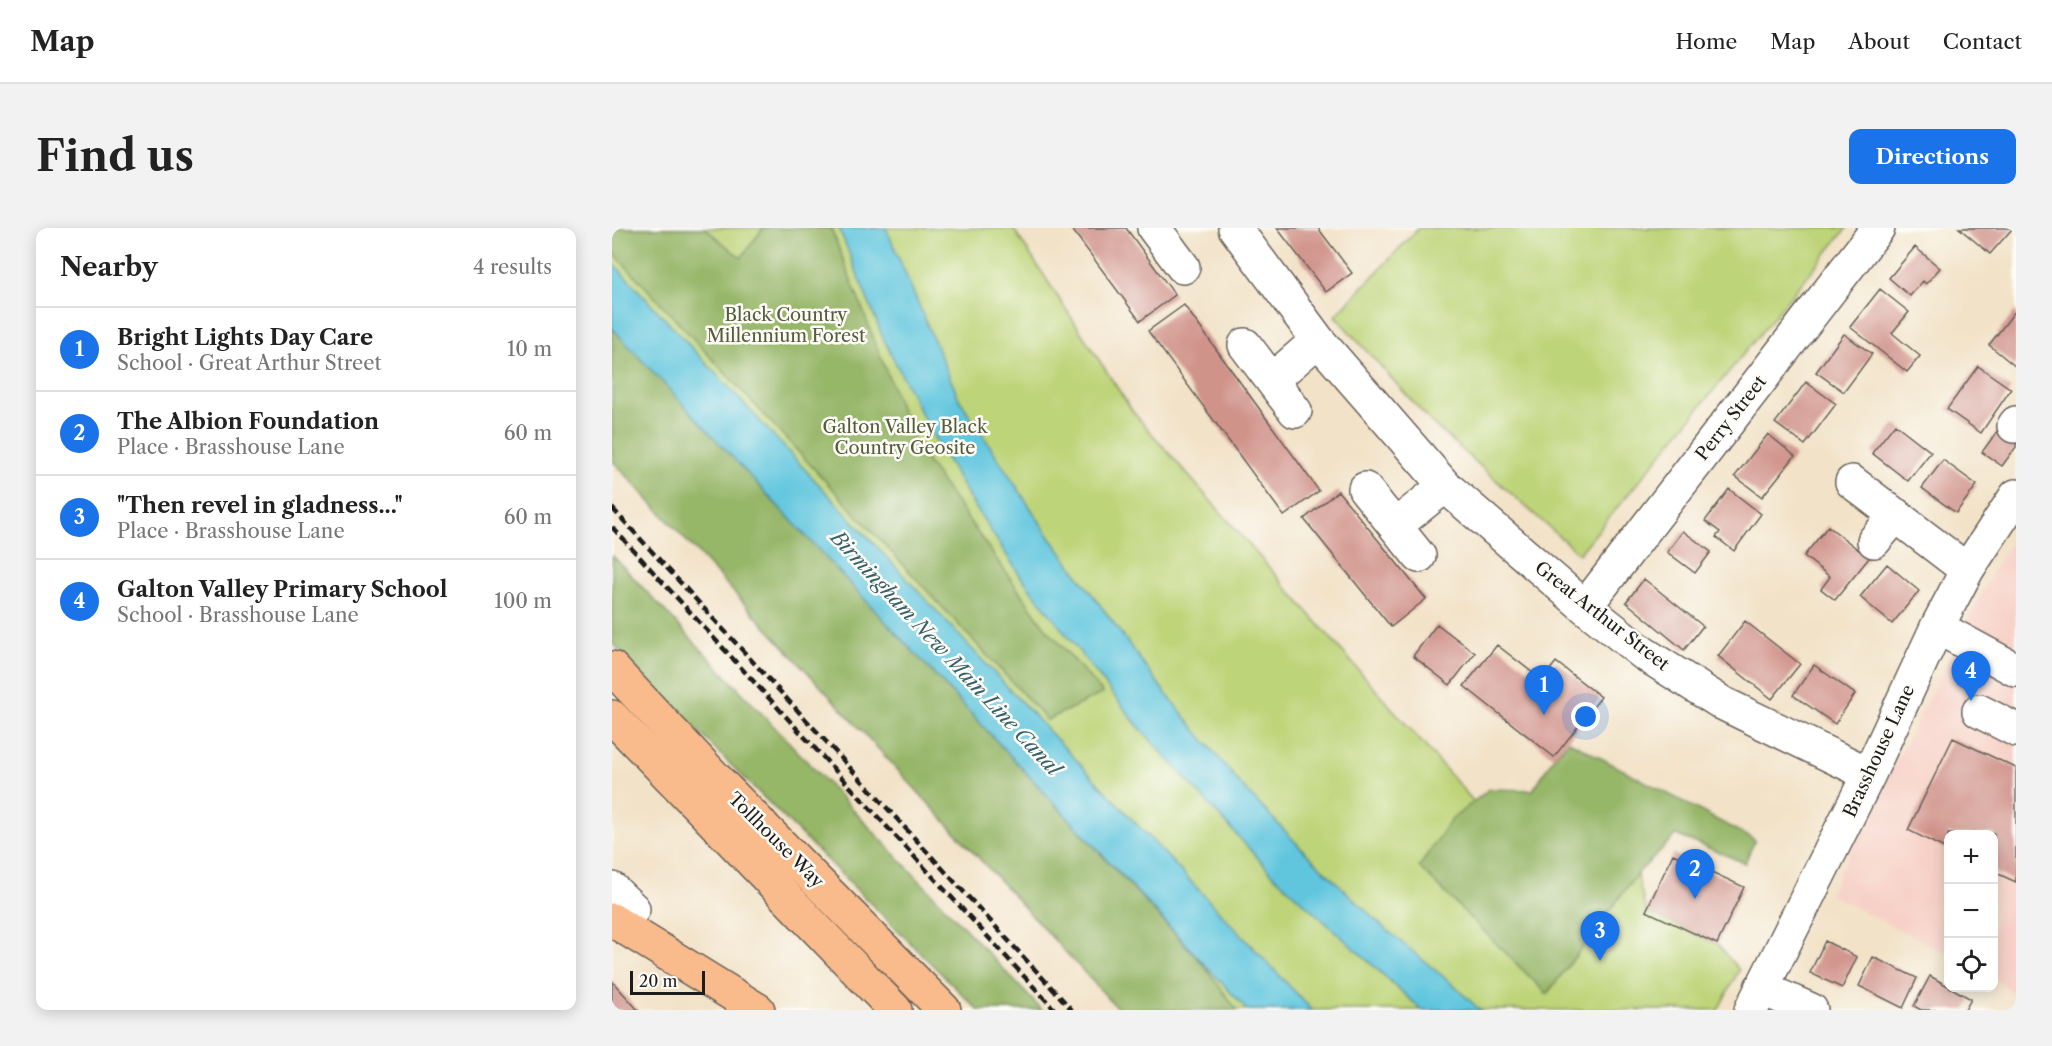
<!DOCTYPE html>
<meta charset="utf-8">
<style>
body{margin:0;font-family:"Libre Caslon Text",serif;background:#f2f2f2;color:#222}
.controls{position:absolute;right:18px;bottom:18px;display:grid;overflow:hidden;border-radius:12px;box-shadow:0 3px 15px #0003}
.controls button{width:54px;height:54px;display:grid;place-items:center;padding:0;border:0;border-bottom:2px solid #e0e0e0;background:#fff;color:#222;font:30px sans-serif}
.scale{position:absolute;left:18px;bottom:15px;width:75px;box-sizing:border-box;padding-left:6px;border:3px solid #1c1c1c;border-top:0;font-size:16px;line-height:21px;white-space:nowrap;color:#1c1c1c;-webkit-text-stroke:4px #fdfcf7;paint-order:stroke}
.you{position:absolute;left:974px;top:489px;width:21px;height:21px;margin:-15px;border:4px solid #fff;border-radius:50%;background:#1a73e8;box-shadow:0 0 0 9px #1a73e833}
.badge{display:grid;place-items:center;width:39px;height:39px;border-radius:50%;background:#1a73e8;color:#fff;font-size:20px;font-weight:700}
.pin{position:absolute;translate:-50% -50px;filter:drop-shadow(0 2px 3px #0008)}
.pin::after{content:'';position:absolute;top:32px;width:21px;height:18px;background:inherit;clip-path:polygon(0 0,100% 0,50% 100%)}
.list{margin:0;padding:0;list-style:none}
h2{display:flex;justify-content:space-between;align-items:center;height:78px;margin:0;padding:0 24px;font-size:26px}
h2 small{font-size:20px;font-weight:400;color:#767676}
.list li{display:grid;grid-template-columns:39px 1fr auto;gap:18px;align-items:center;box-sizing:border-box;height:84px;padding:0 24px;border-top:2px solid #e0e0e0}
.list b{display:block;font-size:22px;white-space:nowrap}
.list p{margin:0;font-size:20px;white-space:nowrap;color:#767676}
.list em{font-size:20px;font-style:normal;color:#767676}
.icon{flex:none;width:33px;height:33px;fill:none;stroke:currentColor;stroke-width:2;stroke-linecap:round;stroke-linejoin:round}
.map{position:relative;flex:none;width:1404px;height:782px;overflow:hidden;border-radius:12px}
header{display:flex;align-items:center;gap:36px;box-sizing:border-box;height:84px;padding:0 30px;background:#fff;border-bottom:2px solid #e0e0e0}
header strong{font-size:28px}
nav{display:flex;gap:33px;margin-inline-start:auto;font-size:21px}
.intro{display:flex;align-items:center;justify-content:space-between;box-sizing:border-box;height:144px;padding:0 36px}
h1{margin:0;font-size:42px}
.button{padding:15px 27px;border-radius:12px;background:#1a73e8;color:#fff;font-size:21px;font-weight:700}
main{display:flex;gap:36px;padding:0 36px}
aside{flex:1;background:#fff;border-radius:12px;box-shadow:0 3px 15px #0003}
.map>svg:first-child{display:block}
.built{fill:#f7d1c7}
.green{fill:#bdd478;stroke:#6c784a;stroke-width:1.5}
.forest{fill:#96b668;stroke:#596942;stroke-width:1.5}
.water{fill:#60c6de;stroke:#3e717d;stroke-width:1.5}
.building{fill:#d0938a}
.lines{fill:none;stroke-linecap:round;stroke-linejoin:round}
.minor-casing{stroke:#676158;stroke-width:36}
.major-casing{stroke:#676158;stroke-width:36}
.minor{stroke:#fff;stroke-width:33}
.major{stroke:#fabb8c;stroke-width:33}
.rail{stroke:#1c1c1c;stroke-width:4.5;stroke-dasharray:9 4.5;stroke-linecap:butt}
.labels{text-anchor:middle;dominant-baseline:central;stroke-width:5;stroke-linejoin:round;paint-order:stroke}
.park-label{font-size:18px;fill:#545c3c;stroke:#fdfcf7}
.street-label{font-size:18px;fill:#1c1c1c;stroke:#fdfcf7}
.water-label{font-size:20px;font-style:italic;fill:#37606a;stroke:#fdfcf7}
</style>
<header>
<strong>Map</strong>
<nav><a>Home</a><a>Map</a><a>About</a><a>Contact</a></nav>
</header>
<div class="intro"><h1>Find us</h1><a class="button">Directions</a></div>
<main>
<aside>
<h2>Nearby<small>4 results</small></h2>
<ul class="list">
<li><span class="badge">1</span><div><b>Bright Lights Day Care</b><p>School · Great Arthur Street</p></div><em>10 m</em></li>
<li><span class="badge">2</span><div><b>The Albion Foundation</b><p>Place · Brasshouse Lane</p></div><em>60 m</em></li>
<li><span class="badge">3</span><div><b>&quot;Then revel in gladness...&quot;</b><p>Place · Brasshouse Lane</p></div><em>60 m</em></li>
<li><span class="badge">4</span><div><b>Galton Valley Primary School</b><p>School · Brasshouse Lane</p></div><em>100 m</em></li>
</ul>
</aside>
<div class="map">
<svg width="1404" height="782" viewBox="0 0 1404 782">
<rect width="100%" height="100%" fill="#fdfcf7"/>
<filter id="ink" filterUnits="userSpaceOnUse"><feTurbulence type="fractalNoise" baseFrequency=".0167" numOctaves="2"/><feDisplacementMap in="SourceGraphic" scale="12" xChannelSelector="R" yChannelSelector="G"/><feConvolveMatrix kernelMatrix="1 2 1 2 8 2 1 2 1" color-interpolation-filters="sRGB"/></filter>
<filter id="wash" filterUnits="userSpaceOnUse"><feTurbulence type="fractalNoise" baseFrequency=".008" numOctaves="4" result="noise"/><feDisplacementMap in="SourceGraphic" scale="24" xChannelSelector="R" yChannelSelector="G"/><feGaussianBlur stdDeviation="1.35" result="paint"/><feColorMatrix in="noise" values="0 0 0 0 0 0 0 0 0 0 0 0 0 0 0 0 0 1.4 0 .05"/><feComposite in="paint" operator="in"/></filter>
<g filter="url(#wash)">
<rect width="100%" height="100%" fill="#f2e2c7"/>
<path class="built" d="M1404 308V767L1382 750V606H1336V726L1217 666 1382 340Z"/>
<path class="green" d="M0 0H401L521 184 862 574 934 766 1025 646 1034 683 1105 716 1127 742 1106 782H525L0 186Z
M807 0H1235L967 326 819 194 723 88Z"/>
<path class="forest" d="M0 0H93L129 30 151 0H219L302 215 432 398 491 465 435 492 0 23Z
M0 98 590 735 625 782H507L0 232Z
M0 327 430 782H366L119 537 0 415Z
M957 513 1143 612 1133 635 1064 607 1025 646 935 766 807 639 839 592 877 561 921 562 942 529Z"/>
<path class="water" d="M227 0H274L347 171 435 305 551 462 629 557 693 624 770 698 839 755 868 782H810L662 648 525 497 409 349 360 274 317 201 271 110Z
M0 34 386 449 700 782H635L0 100Z"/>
<g id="blocks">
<path class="building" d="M459 0H514L563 67 528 93Z
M665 0H706L740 45 714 64Z
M1347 0H1401L1378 26Z
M1303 19 1328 40 1314 56 1311 53 1298 68 1277 50Z
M1268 61 1297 84 1280 105 1308 128 1295 144 1238 99Z
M572 77 707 263 672 288 536 103Z
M1404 82V139L1377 117Z
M1232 106 1260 126 1232 164 1204 144Z
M1366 138 1399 161 1369 205 1335 181Z
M1194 154 1224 176 1193 217 1163 195Z
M1283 196 1319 224 1296 253 1260 225Z
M1386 202 1404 214V219L1390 238 1370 224Z
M1156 206 1183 228 1150 269 1123 248Z
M1331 232 1365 257 1344 285 1310 260Z
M1117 261 1149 286 1122 323 1104 309 1108 304 1093 293Z
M726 263 814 371 779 399 692 291Z
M1216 298 1257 330 1223 372 1209 361 1218 349 1192 328Z
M1071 303 1099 324 1083 345 1055 324Z
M1275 336 1307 363 1280 396 1248 369Z
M1032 351 1091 398 1072 422 1014 374Z
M1133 393 1188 436 1160 471 1106 428Z
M825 396 863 425 838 457 801 428Z
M885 417 930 452 944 434 989 469 942 529 852 458Z
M1202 437 1243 466 1223 496 1181 467Z
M1341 510 1404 540V654L1382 644V606H1336V622L1296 602Z
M1061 626 1132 659 1105 716 1034 683Z
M1213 713 1245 729 1230 760 1198 745Z
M1261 729 1305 750 1291 780 1247 758Z
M1318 748 1359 771 1353 782H1309L1302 778Z
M0 753 26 782H0Z"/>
</g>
</g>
<g filter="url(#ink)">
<use href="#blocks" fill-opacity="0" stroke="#676158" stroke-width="1.5"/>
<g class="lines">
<defs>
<path id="minor" d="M542 0 571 39
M623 0 706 112 833 258 973 379 1031 425 1110 475 1257 546
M633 117 683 183
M660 152 706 112
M1402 198 1404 195
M1240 254 1355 342
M753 261 807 328
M783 298 833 258
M1262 313 1284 287
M973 379 1266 0
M1325 399 1404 442
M1367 483 1404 502
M0 661 21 681
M1149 760 1199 782
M1139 782 1257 546 1325 399 1355 342 1404 268"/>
<path id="major" d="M0 440 115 562 332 782
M0 489 283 782
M0 692 146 782"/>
</defs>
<use href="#minor" class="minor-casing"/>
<use href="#major" class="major-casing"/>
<use href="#minor" class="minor"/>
<use href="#major" class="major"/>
<path class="rail" d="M0 280 460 782
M0 299 443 782"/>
</g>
</g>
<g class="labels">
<g class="park-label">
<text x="174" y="87">Black Country<tspan x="174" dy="21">Millennium Forest</tspan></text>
<text x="293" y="199">Galton Valley Black<tspan x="293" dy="21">Country Geosite</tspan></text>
</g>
<g class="street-label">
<text transform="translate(1119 190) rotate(-52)">Perry Street</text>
<text transform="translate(990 388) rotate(38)">Great Arthur Street</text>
<text transform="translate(1267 523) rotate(-65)">Brasshouse Lane</text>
<text transform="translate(164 612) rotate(45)">Tollhouse Way</text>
</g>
<g class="water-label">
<text transform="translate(334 425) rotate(47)">Birmingham New Main Line Canal</text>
</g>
</g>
</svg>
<div class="controls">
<button>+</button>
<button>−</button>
<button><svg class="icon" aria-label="locate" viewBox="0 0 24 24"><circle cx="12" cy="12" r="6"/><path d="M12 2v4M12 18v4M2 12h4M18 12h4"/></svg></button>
</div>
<div class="scale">20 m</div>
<div class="you"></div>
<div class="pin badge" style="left:932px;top:487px">1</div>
<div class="pin badge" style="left:1083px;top:671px">2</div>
<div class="pin badge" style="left:988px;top:733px">3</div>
<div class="pin badge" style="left:1359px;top:473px">4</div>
</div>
</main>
